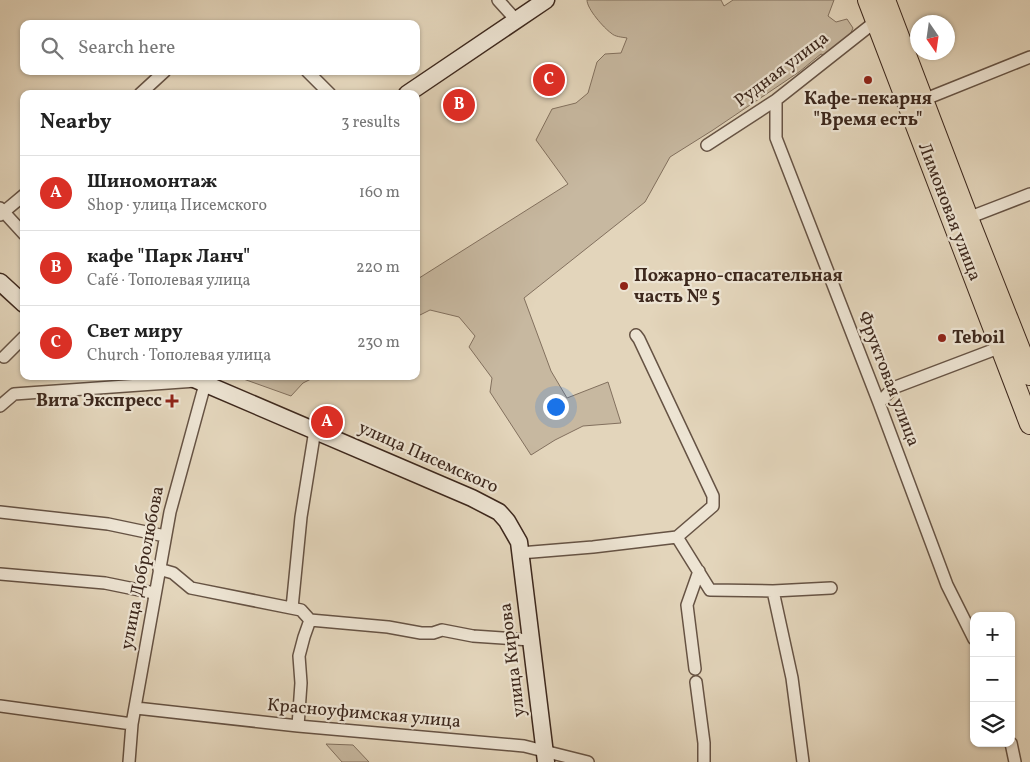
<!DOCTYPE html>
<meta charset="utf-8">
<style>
body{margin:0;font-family:Vollkorn,serif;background:#f2f2f2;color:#222}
.controls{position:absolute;right:15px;bottom:15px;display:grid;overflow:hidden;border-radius:10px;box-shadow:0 1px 4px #0004}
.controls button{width:45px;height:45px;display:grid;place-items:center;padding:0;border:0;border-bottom:1px solid #e0e0e0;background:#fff;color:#222;font:25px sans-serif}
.compass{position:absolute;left:910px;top:15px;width:45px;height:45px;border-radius:50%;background:#fff;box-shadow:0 1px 4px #0004;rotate:167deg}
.you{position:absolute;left:555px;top:406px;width:18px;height:18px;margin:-12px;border:4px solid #fff;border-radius:50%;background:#1a73e8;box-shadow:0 0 0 8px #1a73e833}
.badge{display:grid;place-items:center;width:32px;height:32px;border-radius:50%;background:#d93025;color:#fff;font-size:16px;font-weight:700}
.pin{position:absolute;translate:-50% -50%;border:2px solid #fff;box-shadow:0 1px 5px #0006}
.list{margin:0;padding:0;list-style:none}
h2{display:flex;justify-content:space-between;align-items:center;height:65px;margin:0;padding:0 20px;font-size:21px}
h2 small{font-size:16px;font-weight:400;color:#767676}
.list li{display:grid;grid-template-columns:32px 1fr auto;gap:15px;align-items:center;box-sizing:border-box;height:75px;padding:0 20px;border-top:1px solid #e0e0e0}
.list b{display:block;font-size:19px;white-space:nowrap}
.list p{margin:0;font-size:16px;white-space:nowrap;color:#767676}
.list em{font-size:16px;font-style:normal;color:#767676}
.icon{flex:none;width:28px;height:28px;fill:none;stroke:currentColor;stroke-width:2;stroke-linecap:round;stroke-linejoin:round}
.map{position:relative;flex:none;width:1030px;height:762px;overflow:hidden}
.search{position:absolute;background:#fff;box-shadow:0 1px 4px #0004;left:20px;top:20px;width:400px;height:55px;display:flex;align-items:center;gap:12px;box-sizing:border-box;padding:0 18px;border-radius:10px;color:#767676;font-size:19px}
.panel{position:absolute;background:#fff;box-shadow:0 1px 4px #0004;left:20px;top:90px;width:400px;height:290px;border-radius:10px}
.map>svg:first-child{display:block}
.green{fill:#c7b8a0;stroke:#82705e}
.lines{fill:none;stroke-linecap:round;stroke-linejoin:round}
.street-casing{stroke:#665344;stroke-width:14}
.secondary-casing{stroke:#3d281d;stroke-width:19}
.highway-casing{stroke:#3d281d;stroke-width:22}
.street{stroke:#ede4d3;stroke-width:11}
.secondary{stroke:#ede4d3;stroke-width:16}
.highway{stroke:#e3d5bb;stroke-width:20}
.poi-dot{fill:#8f2418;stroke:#ede4d3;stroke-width:2}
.labels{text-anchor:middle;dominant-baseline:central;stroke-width:4.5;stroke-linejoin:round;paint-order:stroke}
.street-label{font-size:18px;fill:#3d281d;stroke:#ede4d3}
.poi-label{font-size:18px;font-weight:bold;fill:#3d281d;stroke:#ede4d3;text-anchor:start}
</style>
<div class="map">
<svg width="1030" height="762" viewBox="0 0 1030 762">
<rect width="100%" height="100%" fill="#e3d5bb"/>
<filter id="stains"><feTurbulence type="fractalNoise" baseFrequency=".004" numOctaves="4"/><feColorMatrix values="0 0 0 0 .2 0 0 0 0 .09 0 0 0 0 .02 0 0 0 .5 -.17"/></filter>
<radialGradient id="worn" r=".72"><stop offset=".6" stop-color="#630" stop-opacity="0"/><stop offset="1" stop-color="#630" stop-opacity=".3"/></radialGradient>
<path class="green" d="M587 0H721L724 6 733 0H834L828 16 836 22 847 19 853 28 847 42 825 56 821 54 799 72 713 130 670 157 645 202 524 298 551 371 567 398 608 382 621 423 583 426 555 440 531 455 490 392 492 378 469 347 475 336 459 317 430 310 416 317V280L568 184 536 140 552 109 576 103 588 93 597 62 605 54 621 53 627 38C622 37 615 37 611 33 604 28 587 9 587 0Z
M235 376H317L303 383 291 396Z
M326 744 353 745 369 762H342Z"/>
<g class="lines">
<defs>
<path id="street" d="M498 0 516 20
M307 71 330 94
M140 94 165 71
M776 100V138L879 403 947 585 974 639
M923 100 1030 57
M707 145 776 100 876 21
M0 208 24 234
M0 215 24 195
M968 218 1030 194
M4 357 24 337
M879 403 893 388 1001 347
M0 406 14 394 196 381
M0 512 108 524 165 536
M677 537 710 590 773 591 831 588
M520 553 593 547 677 537 713 506V496L639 339 636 335
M159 569 173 573 191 588 301 610 310 620 388 627 421 633H433L442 630 473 636 531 640
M0 574 105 583 154 593
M773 591 792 678 803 762
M292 608 301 517 315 430
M695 669 687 605 699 571
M696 682 704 743V762
M0 706 132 724
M136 708 298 726 524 746 588 762
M298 726 301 683 299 656 304 637 310 620
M1011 743 1015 762
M129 762 132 724 170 512 205 384"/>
<path id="secondary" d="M407 94 546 0
M0 282 24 304
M187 376 472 498 499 512 507 521 519 542 546 762"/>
<path id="highway" d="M868 0 1030 424
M885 0 968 218 1030 375"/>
</defs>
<use href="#street" class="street-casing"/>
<use href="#secondary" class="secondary-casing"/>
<use href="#highway" class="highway-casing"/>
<use href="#street" class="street"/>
<use href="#secondary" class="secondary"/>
<use href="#highway" class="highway"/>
</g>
<g class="poi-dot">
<circle cx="868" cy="80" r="5"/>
<circle cx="624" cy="286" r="5"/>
<circle cx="942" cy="338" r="5"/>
<path d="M169.5 393.5h5v5h5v5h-5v5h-5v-5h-5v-5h5z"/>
</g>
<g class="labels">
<g class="street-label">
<text transform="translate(782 70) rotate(-37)">Рудная улица</text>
<text transform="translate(949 212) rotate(69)">Лимоновая улица</text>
<text transform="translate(888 379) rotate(69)">Фруктовая улица</text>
<text transform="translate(428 458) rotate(24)">улица Писемского</text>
<text transform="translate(143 568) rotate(-79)">улица Добролюбова</text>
<text transform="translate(513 660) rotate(-97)">улица Кирова</text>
<text transform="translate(364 714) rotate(5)">Красноуфимская улица</text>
</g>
<g class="poi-label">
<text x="868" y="99" text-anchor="middle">Кафе-пекарня<tspan x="868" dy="21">"Время есть"</tspan></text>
<text x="634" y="276">Пожарно-спасательная<tspan x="634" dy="21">часть № 5</tspan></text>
<text x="952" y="338">Teboil</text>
<text x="162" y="401" text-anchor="end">Вита Экспресс</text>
</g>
</g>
<rect width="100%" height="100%" filter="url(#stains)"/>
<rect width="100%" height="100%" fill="url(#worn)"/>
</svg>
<div class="controls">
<button>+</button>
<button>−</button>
<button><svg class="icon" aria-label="layers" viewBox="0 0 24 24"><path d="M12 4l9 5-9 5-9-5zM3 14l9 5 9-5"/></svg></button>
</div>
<svg class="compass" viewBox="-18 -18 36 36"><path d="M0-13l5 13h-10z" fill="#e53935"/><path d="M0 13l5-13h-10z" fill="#767676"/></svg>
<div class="you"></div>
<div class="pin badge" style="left:327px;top:422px">A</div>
<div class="pin badge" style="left:459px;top:105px">B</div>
<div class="pin badge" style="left:549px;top:80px">C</div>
<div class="search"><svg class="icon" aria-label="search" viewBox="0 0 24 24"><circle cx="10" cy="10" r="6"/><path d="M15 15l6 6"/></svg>Search here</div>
<section class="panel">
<h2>Nearby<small>3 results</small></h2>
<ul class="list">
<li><span class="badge">A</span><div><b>Шиномонтаж</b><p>Shop · улица Писемского</p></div><em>160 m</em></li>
<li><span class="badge">B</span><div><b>кафе &quot;Парк Ланч&quot;</b><p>Café · Тополевая улица</p></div><em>220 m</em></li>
<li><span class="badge">C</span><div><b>Свет миру</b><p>Church · Тополевая улица</p></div><em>230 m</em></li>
</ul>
</section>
</div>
